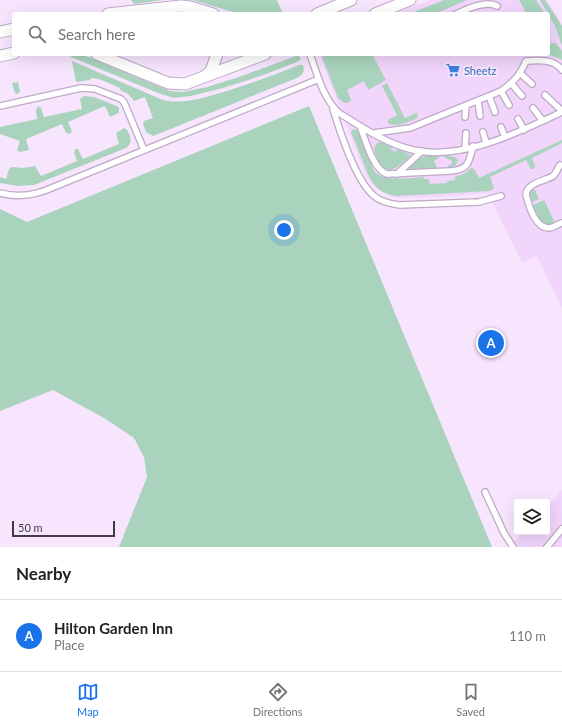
<!DOCTYPE html>
<style>
body{margin:0;font-family:Lato,sans-serif;background:#f6f6f6;color:#222}
.controls{position:absolute;right:12px;bottom:12px;display:grid;overflow:hidden;border-radius:4px;box-shadow:0 4px 16px #0002}
.controls button{width:36px;height:36px;display:grid;place-items:center;padding:0;border:0;border-bottom:1px solid #e0e0e0;background:#fff;color:#222;font:20px sans-serif}
.scale{position:absolute;left:12px;bottom:10px;width:103px;box-sizing:border-box;padding-left:4px;border:2px solid #423945;border-top:0;font-size:11px;line-height:14px;white-space:nowrap;color:#423945;-webkit-text-stroke:3px #f7e5fe;paint-order:stroke}
.you{position:absolute;left:284px;top:230px;width:14px;height:14px;margin:-10px;border:3px solid #fff;border-radius:50%;background:#1a73e8;box-shadow:0 0 0 6px #1a73e833}
.badge{display:grid;place-items:center;width:26px;height:26px;border-radius:50%;background:#1a73e8;color:#fff;font-size:13px;font-weight:700}
.pin{position:absolute;translate:-50% -50%;border:2px solid #fff;box-shadow:0 1px 4px #0006}
.list{margin:0;padding:0;list-style:none}
h2{display:flex;justify-content:space-between;align-items:center;height:52px;margin:0;padding:0 16px;font-size:17px}
h2 small{font-size:13px;font-weight:400;color:#767676}
.list li{display:grid;grid-template-columns:26px 1fr auto;gap:12px;align-items:center;box-sizing:border-box;height:72px;padding:0 16px;border-top:1px solid #e0e0e0}
.list b{display:block;font-size:15px;white-space:nowrap}
.list p{margin:0;font-size:13px;white-space:nowrap;color:#767676}
.list em{font-size:13px;font-style:normal;color:#767676}
.icon{flex:none;width:22px;height:22px;fill:none;stroke:currentColor;stroke-width:2;stroke-linecap:round;stroke-linejoin:round}
.map{position:relative;flex:none;width:562px;height:547px;overflow:hidden}
.search{position:absolute;background:#fff;box-shadow:0 4px 16px #0002;left:12px;right:12px;top:12px;height:44px;display:flex;align-items:center;gap:10px;box-sizing:border-box;padding:0 14px;border-radius:4px;color:#767676;font-size:15px}
.sheet{height:124px;background:#fff}
nav{display:flex;justify-content:space-around;align-items:center;box-sizing:border-box;height:56px;border-top:1px solid #e0e0e0;background:#fff;font-size:11px;color:#767676}
nav a{display:grid;justify-items:center;gap:2px}
nav .on{color:#1a73e8}
.map>svg:first-child{display:block}
.built{fill:#f1d5fb}
.green{fill:#a9d3bd}
.lines{fill:none;stroke-linecap:round;stroke-linejoin:round}
.service-casing{stroke:#bea9c7;stroke-width:8}
.minor-casing{stroke:#bea9c7;stroke-width:13}
.service{stroke:#fff;stroke-width:5.5}
.minor{stroke:#fff;stroke-width:11}
.labels{text-anchor:middle;dominant-baseline:central;stroke-width:4;stroke-linejoin:round;paint-order:stroke}
.shop-label{font-size:11px;fill:#366cbe;stroke:#f7e5fe;text-anchor:start}
</style>
<div class="map">
<svg width="562" height="547" viewBox="0 0 562 547">
<rect width="100%" height="100%" fill="#f7e5fe"/>
<path class="built" d="M430 0H546L562 24V308L537 256 522 263 488 193 440 197 394 198 379 190 371 183 365 173 319 54H548V14H395Z
M562 490V547H509L523 532H547V506Z"/>
<path class="green" d="M131 0H163L134 4Z
M192 0H277L283 14H240Z
M444 0H467L434 14H409Z
M519 0H536L545 14H527Z
M540 0H545L562 26V46L555 26Z
M552 43H556L562 51V60L548 54V45Z
M71 54H81L165 89 170 91 183 92 207 87 239 77 296 56H299L301 59 297 62 261 76 223 88 191 96 174 98 158 93 71 57Z
M327 54H372L386 80 368 90 364 81 347 90 351 100 348 103H344L338 98 322 57Z
M72 61 163 100C185 105 206 97 227 91 251 83 275 75 299 65H303C305 71 303 75 297 78L153 136 146 132 143 124 144 121 153 118 145 97 134 101 128 94 120 90V88L99 79 91 78 90 80 76 82Z
M18 82 20 92 17 94 15 93 12 83Z
M387 83 405 118 416 113 418 115 417 118C409 122 395 128 388 123V120L397 115 382 86Z
M84 96 94 97 117 106 119 108V113L110 117 105 106 68 122 72 131 70 134 66 133 62 124 26 139 29 150 20 152 17 150 20 141 0 134V127L37 119 36 110 38 106 41 108 44 117 82 109 80 99Z
M309 106 492 547H119L147 477 144 457 134 438 104 418 53 390 0 411V209L27 222Z
M124 128 126 129C131 135 133 143 126 148L34 185 18 186 0 183V177L6 179 9 169 12 167 23 168 35 166 41 176 77 161 74 152 75 149H78L83 159 119 144 116 133Z
M354 129 358 131 374 171C382 182 410 178 424 177V179H429L430 184 447 183V181L455 180V177L466 173 471 168 474 169 479 178 562 140V143L532 158 535 166 534 169H531L526 160 490 177 494 188 490 191 396 196C372 192 369 176 361 157 358 149 355 141 351 133L352 130Z
M380 142 392 147 391 150 396 152 397 149 409 154 410 156C392 174 382 177 374 149L376 144Z
M443 155 455 157 458 160 456 165 447 168 449 165 452 164V161L444 157Z
M425 156H441L434 161 437 168 410 169V167L420 158Z
M532 189 535 190 539 199 532 202 529 194Z
M544 200 555 223C540 228 538 216 533 205Z"/>
<g class="lines">
<defs>
<path id="service" d="M456 14C467 9 486 0 497 6
M310 54C317 74 323 98 339 113 361 127 387 144 413 150 462 161 519 132 562 112
M520 73 532 84
M511 83 522 96
M501 91 509 105
M545 95 562 111
M489 96 495 112
M478 101 480 116
M0 106 81 88 95 89 121 99 124 102 144 150
M533 108 543 121
M333 109C340 132 356 181 374 196 381 202 391 204 400 205L479 202 501 196
M465 117 466 105
M518 119 524 130
M360 126C365 138 373 170 387 174L450 171C469 170 469 162 473 146
M501 127 505 137
M483 132 486 143
M374 133 410 128 501 91C514 82 520 75 526 61 539 60 554 59 562 70
M465 149 466 133
M560 165C558 168 556 173 553 176 545 181 526 183 526 195 529 206 535 229 550 228 554 227 558 224 562 223
M397 174 422 151
M0 193C15 197 29 196 44 191L319 79
M485 492 504 533 513 547
M547 547 562 529"/>
<path id="minor" d="M108 14 181 6 190 7 213 14
M317 14 351 0
M375 14 410 0
M0 32 14 29
M97 54 168 83 185 84 265 54
M0 56 14 53
M205 76 211 71 217 54"/>
</defs>
<use href="#service" class="service-casing"/>
<use href="#minor" class="minor-casing"/>
<use href="#service" class="service"/>
<use href="#minor" class="minor"/>
</g>
<defs>
<symbol id="supermarket-bare" viewBox="-9 -9 18 18"><path d="M-6-5.5h2.5l.6 2H6L4.5 2H-2.5L-4.4-4H-6ZM-1.5 3.2a1.3 1.3 0 1 0 .1 0ZM3 3.2a1.3 1.3 0 1 0 .1 0Z" fill="#3f7fe0" stroke="#f7e5fe" stroke-width="2.5" paint-order="stroke"/></symbol>
</defs>
<g fill-rule="evenodd">
<use href="#supermarket-bare" x="443" y="60" width="20" height="20"/>
</g>
<g class="labels">
<g class="shop-label">
<text x="464" y="70">Sheetz</text>
</g>
</g>
</svg>
<div class="controls">
<button><svg class="icon" aria-label="layers" viewBox="0 0 24 24"><path d="M12 4l9 5-9 5-9-5zM3 14l9 5 9-5"/></svg></button>
</div>
<div class="scale">50 m</div>
<div class="you"></div>
<div class="pin badge" style="left:491px;top:343px">A</div>
<div class="search"><svg class="icon" aria-label="search" viewBox="0 0 24 24"><circle cx="10" cy="10" r="6"/><path d="M15 15l6 6"/></svg>Search here</div>
</div>
<section class="sheet">
<h2>Nearby<small></small></h2>
<ul class="list">
<li><span class="badge">A</span><div><b>Hilton Garden Inn</b><p>Place</p></div><em>110 m</em></li>
</ul>
</section>
<nav>
<a class="on"><svg class="icon" aria-label="map" viewBox="0 0 24 24"><path d="M3 6l6-2 6 2 6-2v14l-6 2-6-2-6 2zM9 4v14M15 6v14"/></svg>Map</a>
<a><svg class="icon" aria-label="directions" viewBox="0 0 24 24"><path d="M12 3l9 9-9 9-9-9zM9 14v-3h6M13 9l2 2-2 2"/></svg>Directions</a>
<a><svg class="icon" aria-label="saved" viewBox="0 0 24 24"><path d="M7 4h10v16l-5-4-5 4z"/></svg>Saved</a>
</nav>
